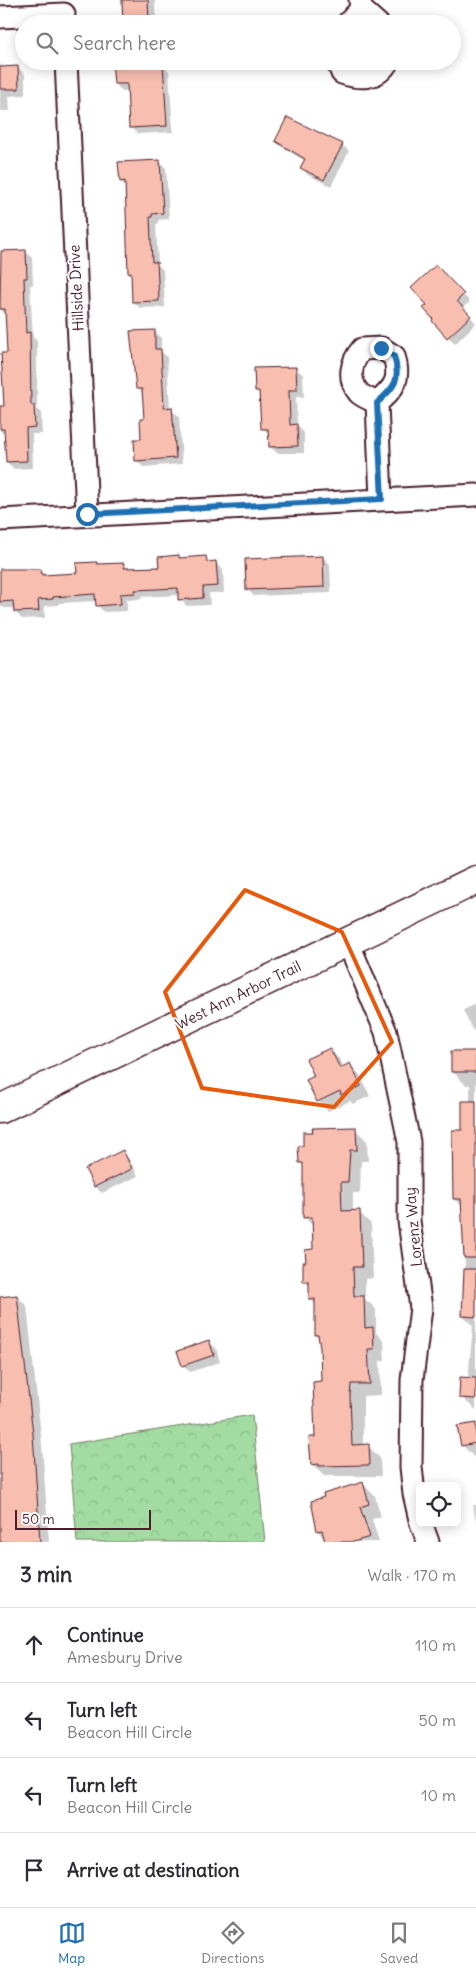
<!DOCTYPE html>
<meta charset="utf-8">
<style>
body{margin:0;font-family:Delius,sans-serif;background:#f7f7f7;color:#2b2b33}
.controls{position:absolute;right:15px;bottom:15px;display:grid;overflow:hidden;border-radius:8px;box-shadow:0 2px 12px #0003}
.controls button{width:45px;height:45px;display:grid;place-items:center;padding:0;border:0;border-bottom:1px solid #e1e1e2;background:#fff;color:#2b2b33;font:25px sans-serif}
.scale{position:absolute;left:15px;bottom:12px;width:136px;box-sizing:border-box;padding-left:5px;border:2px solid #4a1f2b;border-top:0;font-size:14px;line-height:18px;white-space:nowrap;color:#4a1f2b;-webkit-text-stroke:4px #fff;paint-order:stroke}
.stop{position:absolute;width:15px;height:15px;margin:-11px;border:4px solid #1f6fb2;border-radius:50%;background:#fff}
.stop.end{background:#1f6fb2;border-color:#fff;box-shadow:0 1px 5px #0008}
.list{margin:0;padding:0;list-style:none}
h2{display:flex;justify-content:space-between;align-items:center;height:65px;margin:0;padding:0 20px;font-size:21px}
h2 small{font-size:16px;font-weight:400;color:#7c7c81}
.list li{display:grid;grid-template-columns:32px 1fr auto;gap:15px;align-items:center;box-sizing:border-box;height:75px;padding:0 20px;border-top:1px solid #e1e1e2}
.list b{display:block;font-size:19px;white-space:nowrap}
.list p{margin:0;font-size:16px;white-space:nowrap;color:#7c7c81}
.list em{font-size:16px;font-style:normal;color:#7c7c81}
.icon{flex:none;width:28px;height:28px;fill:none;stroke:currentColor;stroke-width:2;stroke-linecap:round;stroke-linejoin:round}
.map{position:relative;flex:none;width:476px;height:1542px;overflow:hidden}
.search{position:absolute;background:#fff;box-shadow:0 2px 12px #0003;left:15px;right:15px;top:15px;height:55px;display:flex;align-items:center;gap:12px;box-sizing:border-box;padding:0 18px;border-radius:28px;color:#7c7c81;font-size:19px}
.sheet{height:365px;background:#fff}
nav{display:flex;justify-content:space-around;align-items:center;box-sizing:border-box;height:70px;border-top:1px solid #e1e1e2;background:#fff;font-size:14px;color:#7c7c81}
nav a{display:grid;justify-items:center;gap:2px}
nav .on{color:#1f6fb2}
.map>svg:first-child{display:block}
.forest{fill:url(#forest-crowns);stroke:#767e66}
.shadow{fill:#0003}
.building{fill:#f8beb0;stroke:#4a1f2b}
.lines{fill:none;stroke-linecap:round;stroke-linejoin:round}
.minor-casing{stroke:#4a1f2b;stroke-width:25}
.tertiary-casing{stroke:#4a1f2b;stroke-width:31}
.minor{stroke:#fff;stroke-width:21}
.tertiary{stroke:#fff;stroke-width:28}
.route{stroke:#1f6fb2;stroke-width:6}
.marked{fill:none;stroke:#e8590c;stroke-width:4;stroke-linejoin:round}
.labels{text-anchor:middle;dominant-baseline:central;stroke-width:4;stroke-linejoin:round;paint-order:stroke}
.street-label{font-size:15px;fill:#4a1f2b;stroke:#fff}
</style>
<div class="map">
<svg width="476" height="1542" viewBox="0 0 476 1542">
<defs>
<pattern id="forest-crowns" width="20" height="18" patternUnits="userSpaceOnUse" patternTransform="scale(1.25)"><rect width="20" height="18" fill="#a2dca2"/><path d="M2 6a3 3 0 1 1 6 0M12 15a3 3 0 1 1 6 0" fill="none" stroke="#8dbc8c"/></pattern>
</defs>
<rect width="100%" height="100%" fill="#fff"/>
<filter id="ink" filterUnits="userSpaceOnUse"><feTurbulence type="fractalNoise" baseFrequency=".02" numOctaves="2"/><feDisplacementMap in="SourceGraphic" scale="10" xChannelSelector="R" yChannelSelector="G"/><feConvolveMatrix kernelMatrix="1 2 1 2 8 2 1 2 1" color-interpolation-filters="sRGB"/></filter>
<g filter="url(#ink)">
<path class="forest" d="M252 1415 265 1542H77L69 1444Z"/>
<path class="shadow" d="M121 0H155L156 24H124Z
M136 62 139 65 162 64 169 71 173 132 138 134 131 128 129 90 122 91 115 84Z
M0 64 4 68 18 67 25 74V95L9 96 10 111H0Z
M276 141 342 145 349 151 331 186 308 175 302 168 305 161 283 148Z
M160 162 166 168 169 219 158 220V224H156L158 265 163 270 165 307 140 308 133 301 132 275 129 272 126 187 121 181Z
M25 251 32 258 33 285H30L33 337 37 341V409L41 413 42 434H32L33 468 14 469 7 462 6 436 0 431V408L5 407 8 354 6 315 0 309V272H3Z
M443 273 470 302 462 308 476 323 455 344 433 321 435 319 429 305Z
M154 331 161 338V351L167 357 170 409 179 416 182 464 143 467 136 460 146 420 144 395 137 388Z
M296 368 303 375 304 397H296L297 425 304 433V453H277L270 447V435L263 428 260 394 256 390Z
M179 557 181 559 206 558 211 563H216L223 570 224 593H209L210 605 187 606 180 599 179 595 141 597 142 599 127 600V611L104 612 97 605V601L59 603V605L44 606 45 618 22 619 15 612V608H4L0 605V571L41 570 46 576 78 574 96 563 98 565 123 564 129 569 160 568Z
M323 558 330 564 331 593 254 596 247 589Z
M476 1004V1029L473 1031 463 1010Z
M330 1050 340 1060 344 1067 350 1064 360 1075 370 1096 353 1104 350 1101 328 1111 318 1101 315 1077Z
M476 1055V1410L461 1397 468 1379 473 1326 463 1316 465 1257 463 1207 454 1199 463 1131 470 1103V1085H466L453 1072Z
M355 1129 367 1141 368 1161H361L360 1193H353V1212H359L371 1224 373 1278 365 1279V1299L376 1309V1333L384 1341 385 1361H380L381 1395 363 1396V1446H368L380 1458 381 1476H324L312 1464 323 1383 320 1338 317 1335 316 1305 310 1299V1287L305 1281 307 1263 314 1251 313 1226 304 1217 305 1167 300 1162Z
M122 1152 129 1159 138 1176 102 1193 95 1187Z
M17 1296 27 1306 42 1445 49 1542H0V1298Z
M209 1342 216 1348 220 1362 190 1372 183 1365Z
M476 1424V1458H475L462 1445Z
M362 1483 375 1496 381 1517 372 1519 379 1542H326L318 1531 314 1515Z
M473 1505H476V1523Z"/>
<path class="building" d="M122 0H148L149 24H123Z
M136 61 137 64 163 63 167 126 129 128 127 84H114L112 62Z
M18 66 19 89H0V67Z
M287 117 343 144 324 180 300 168 305 159 275 141Z
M160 160 163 213 152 214V217H150L152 262H157L159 301 132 302 131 272 128 273 125 181 120 182 118 162Z
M26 250 27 278H24L26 333 30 332 31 405H34L35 427 26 428 27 461 6 462 4 429H0V406H4L1 353H7L5 309H0L1 251Z
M436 265 464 294 457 301 471 316 447 338 432 321 433 319 423 308 427 305 411 288Z
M155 330V349H161L164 408 172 407 176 458 135 461 134 439H141L140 419H144L142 389H136L130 331Z
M296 367 297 390H289L290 425 297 424 298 446 269 447 268 429H261L259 391H255L254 368Z
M179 555V558L206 556 207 562 216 561 218 586 203 587V598L178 600V588L135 590V593L120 594 121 604 96 606 95 594 53 597V599L38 600 39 611 14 612 13 601 0 602V569H41L42 575 77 573 76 563 97 562V564L124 563V568L159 567 158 557Z
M323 556 324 587 246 590 245 559Z
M330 1048 340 1068 350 1063 361 1086 341 1095 340 1091 317 1102 306 1080 314 1076 306 1059Z
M451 1051H476V1072H451Z
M462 1101H476V1258H464L461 1199H453L452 1130H462Z
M356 1127 357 1150H350L348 1182H341L342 1211 360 1210 362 1267H353L354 1296H364L365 1328 373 1327 374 1349H368L370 1384H351L350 1397 352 1445 369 1444 370 1465 319 1466V1464L311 1465 309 1437H315L313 1382 321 1381 320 1348 318 1335H315V1299L309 1300V1282H303V1262H306L305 1250 313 1249 312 1217 303 1218V1163H299L298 1146H303V1132H313L312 1128Z
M123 1150 132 1169 94 1187 85 1169Z
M464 1269H476V1317L462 1316Z
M17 1295 33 1434 40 1542H0V1297Z
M209 1340 214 1355 182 1366 177 1351Z
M460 1377 476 1378V1399L459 1398Z
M476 1423V1443L461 1446 457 1426Z
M363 1482 369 1504 360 1507 370 1537 353 1542H325L322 1530 317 1531 311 1501 324 1497 323 1494Z"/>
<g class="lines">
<defs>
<path id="minor" d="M361 9 378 24
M0 17 64 14
M347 24 361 9 360 0
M66 61 87 514
M337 61 342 73C359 79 378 80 388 61
M381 348 394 356C401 380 395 387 377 403 372 400 363 397 359 393 347 379 351 362 362 349Z
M377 403 381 499
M0 520 476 495
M348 942 386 1032 409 1142V1221L421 1308 412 1380 411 1467 414 1494 420 1520
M421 1523 428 1542"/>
<path id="tertiary" d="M0 1109 476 880"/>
</defs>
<use href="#minor" class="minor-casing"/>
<use href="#tertiary" class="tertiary-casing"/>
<use href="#minor" class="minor"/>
<use href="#tertiary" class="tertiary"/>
</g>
</g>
<g class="lines" filter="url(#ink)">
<path class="route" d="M87 514 382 499 377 403C395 387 401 380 394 356L381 348"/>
</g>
<path class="marked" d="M245 890 342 932 392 1042 334 1107 202 1088 165 992Z"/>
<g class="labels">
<g class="street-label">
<text transform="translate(76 288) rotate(-93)">Hillside Drive</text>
<text transform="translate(238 995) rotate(-26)">West Ann Arbor Trail</text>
<text transform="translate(413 1227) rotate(-95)">Lorenz Way</text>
</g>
</g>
</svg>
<div class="controls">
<button><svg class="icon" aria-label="locate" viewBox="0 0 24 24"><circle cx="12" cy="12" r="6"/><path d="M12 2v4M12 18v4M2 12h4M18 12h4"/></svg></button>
</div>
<div class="scale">50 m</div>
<div class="stop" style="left:87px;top:514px"></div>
<div class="stop end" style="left:381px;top:348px"></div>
<div class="search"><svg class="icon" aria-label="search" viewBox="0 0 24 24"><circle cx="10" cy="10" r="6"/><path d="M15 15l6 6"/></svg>Search here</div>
</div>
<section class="sheet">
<h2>3 min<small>Walk · 170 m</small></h2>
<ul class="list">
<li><svg class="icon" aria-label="ahead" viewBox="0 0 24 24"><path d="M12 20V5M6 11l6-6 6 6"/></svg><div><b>Continue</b><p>Amesbury Drive</p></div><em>110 m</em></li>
<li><svg class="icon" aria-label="left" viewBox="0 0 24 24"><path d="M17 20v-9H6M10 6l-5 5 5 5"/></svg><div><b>Turn left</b><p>Beacon Hill Circle</p></div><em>50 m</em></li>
<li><svg class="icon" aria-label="left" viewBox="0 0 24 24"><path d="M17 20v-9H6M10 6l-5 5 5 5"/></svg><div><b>Turn left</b><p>Beacon Hill Circle</p></div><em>10 m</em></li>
<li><svg class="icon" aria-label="arrive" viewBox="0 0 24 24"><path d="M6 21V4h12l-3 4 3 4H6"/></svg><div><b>Arrive at destination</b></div></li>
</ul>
</section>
<nav>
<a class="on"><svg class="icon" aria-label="map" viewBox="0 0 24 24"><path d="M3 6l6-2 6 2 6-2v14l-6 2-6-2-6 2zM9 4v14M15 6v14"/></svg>Map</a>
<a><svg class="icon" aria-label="directions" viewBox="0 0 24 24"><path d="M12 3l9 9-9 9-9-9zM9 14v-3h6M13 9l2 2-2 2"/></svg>Directions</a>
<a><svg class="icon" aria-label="saved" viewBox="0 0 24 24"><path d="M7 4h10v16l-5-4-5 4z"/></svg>Saved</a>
</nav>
